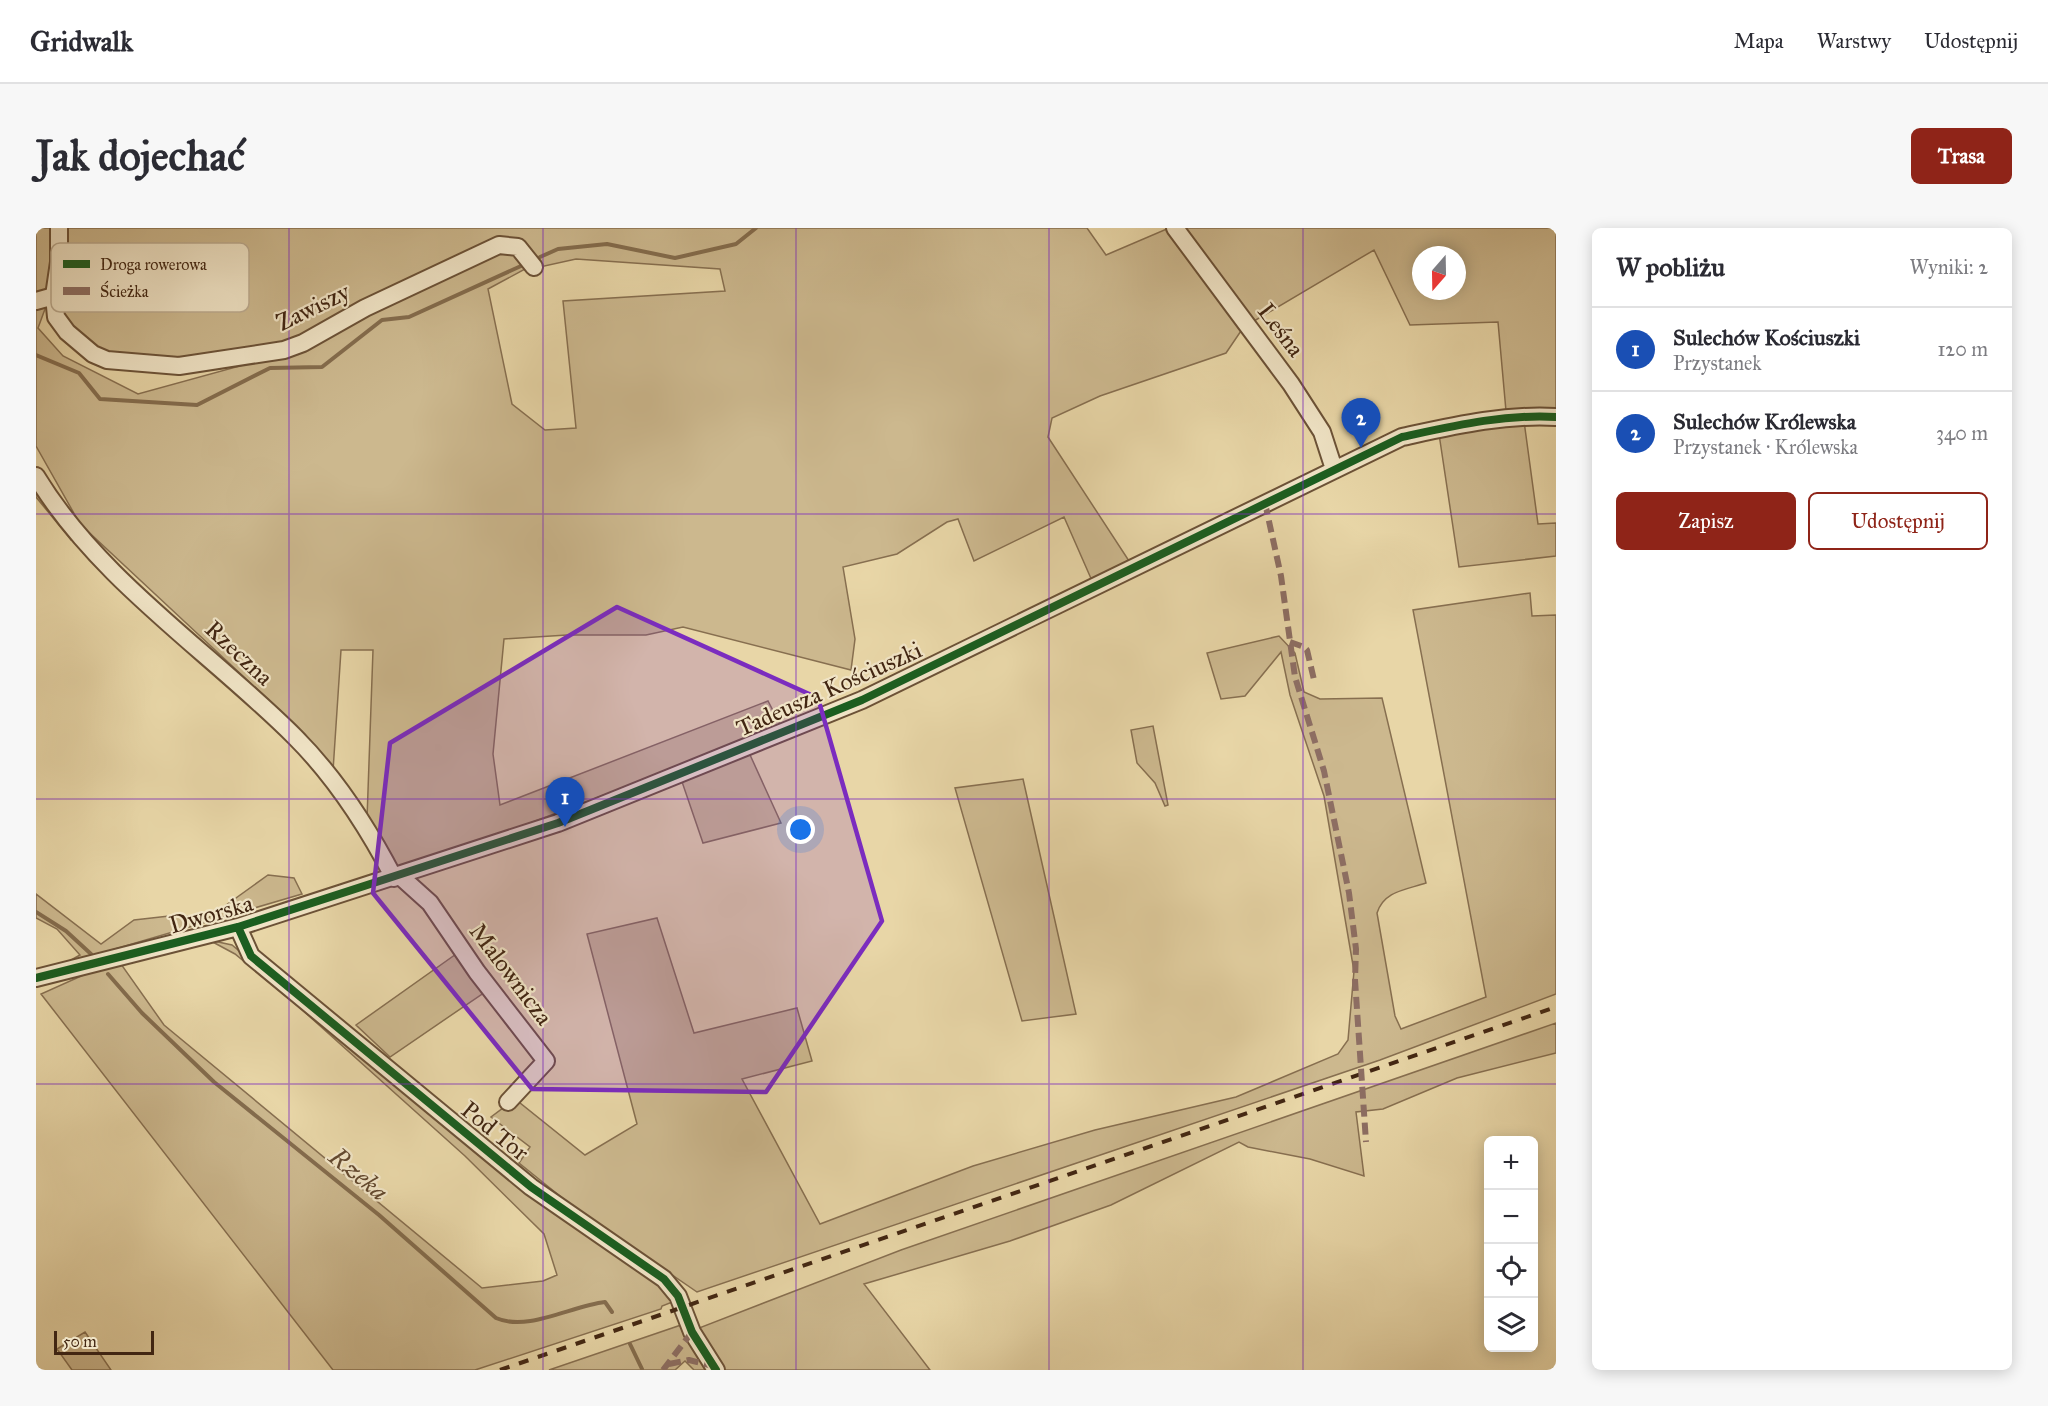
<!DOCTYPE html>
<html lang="pl">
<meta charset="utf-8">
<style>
body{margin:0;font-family:"IM FELL Great Primer",serif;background:#f7f7f7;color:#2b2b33}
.controls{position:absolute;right:18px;bottom:18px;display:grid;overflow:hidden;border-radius:9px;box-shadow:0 3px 15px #0003}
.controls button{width:54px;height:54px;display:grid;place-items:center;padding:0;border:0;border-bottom:2px solid #e1e1e2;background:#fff;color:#2b2b33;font:30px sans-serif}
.compass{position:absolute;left:1376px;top:18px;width:54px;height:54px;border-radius:50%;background:#fff;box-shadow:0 3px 15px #0003;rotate:200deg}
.scale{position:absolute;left:18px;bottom:15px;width:100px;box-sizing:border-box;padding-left:6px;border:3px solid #422612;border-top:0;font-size:16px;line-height:21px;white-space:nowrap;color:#422612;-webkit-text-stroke:4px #f0e4c6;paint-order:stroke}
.you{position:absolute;left:765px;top:602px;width:21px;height:21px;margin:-15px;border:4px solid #fff;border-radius:50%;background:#1a73e8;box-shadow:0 0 0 9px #1a73e833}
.badge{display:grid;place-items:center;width:39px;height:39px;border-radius:50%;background:#8f2418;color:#fff;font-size:20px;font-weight:700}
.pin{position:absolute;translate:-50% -50px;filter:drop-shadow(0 2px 3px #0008)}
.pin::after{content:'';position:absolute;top:32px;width:21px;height:18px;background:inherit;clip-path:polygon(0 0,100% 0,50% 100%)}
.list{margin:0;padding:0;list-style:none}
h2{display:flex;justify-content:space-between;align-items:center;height:78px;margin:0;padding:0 24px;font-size:26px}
h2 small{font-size:20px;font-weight:400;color:#7c7c81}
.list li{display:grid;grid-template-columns:39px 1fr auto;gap:18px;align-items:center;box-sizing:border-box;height:84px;padding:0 24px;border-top:2px solid #e1e1e2}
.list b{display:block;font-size:22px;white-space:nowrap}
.list p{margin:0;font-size:20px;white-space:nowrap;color:#7c7c81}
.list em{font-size:20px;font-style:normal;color:#7c7c81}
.actions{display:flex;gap:12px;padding:18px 24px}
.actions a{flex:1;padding:14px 0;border:2px solid #8f2418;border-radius:9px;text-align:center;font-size:21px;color:#8f2418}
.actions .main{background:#8f2418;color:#fff}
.icon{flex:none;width:33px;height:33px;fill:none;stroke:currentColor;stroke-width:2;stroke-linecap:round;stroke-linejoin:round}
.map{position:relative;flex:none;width:1520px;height:1142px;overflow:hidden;border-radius:9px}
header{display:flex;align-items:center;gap:36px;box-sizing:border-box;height:84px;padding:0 30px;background:#fff;border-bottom:2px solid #e1e1e2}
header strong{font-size:28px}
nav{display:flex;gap:33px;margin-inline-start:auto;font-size:21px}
.intro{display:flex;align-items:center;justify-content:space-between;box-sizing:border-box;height:144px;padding:0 36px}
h1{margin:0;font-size:42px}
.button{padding:15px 27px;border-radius:9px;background:#8f2418;color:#fff;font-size:21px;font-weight:700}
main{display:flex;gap:36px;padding:0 36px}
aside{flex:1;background:#fff;border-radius:9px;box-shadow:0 3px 15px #0003}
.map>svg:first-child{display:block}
.green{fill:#ccb88e;stroke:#876f50;stroke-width:1.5;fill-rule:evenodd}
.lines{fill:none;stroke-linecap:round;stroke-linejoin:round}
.stream{stroke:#846c4d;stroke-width:4}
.minor-casing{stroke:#6c5237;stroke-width:20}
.minor{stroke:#f0e4c6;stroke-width:16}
.rail{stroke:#422612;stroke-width:4;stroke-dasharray:10 10;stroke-linecap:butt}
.quiet{stroke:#8d6e63;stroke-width:6;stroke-dasharray:12 6;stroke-linecap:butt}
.cycleway-casing{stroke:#f0e4c6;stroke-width:11}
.cycleway{stroke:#1b5e20;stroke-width:8}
.marked{fill:#7b2cbf;fill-opacity:0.2;stroke:#7b2cbf;stroke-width:4.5;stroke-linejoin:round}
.grid{fill:none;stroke:#7b2cbf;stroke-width:1.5;stroke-opacity:0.55}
.labels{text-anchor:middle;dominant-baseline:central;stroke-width:4.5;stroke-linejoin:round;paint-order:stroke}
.street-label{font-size:24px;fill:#422612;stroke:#f0e4c6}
.water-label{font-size:26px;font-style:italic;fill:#63492f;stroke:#f0e4c6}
.key{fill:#f0e4c6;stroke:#bcab90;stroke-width:1.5}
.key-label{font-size:16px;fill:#422612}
</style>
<header>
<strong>Gridwalk</strong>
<nav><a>Mapa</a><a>Warstwy</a><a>Udostępnij</a></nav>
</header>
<div class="intro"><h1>Jak dojechać</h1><a class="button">Trasa</a></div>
<main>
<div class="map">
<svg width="1520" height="1142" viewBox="0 0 1520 1142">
<rect width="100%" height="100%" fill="#e8d6a7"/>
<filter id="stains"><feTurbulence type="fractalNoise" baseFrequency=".00333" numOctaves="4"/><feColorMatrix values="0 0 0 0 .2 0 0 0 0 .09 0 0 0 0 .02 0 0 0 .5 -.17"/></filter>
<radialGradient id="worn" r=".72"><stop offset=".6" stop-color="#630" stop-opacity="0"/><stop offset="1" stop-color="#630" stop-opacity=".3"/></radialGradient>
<path class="green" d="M0 0H20L12 61 0 68Z
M28 0H1051L1070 27 1133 0 1207 100 1190 125 1064 168 1016 190 1012 209 1095 336 1057 355 1028 289 938 333 922 291 911 294 861 326 807 339 819 411 815 442 647 399 610 407H531L468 411 457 526 464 577 732 473 746 500 380 638 366 641 353 630 331 591 337 422H305L297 543 269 506 44 296 0 218V78L4 77 9 81 2 100 27 128 102 166 251 125 458 24H483L491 40 452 61 476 176 509 202 540 200 527 73 689 63 684 41 540 31 504 39 479 13 265 110 173 131 72 129 42 108 23 80Z
M1142 0H1520V182L1470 183 1462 94 1374 97 1338 22 1213 96ZM1385 27H1421V63H1385Z
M1488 193 1502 296 1520 295V328L1423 339 1403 206Z
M0 258 38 309 35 312 0 269Z
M1494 365 1496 388 1520 387V766L1344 832 661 1064 540 981 483 935 494 919 455 889 479 871 549 927 601 896 551 706 621 690 658 805 761 780 776 833 706 851 784 996 937 938 1059 902 1200 869 1302 826 1312 812 1318 743 1288 568 1254 467 1245 424 1209 468 1185 471 1171 425 1243 408 1259 425 1268 464 1284 471 1346 470 1390 655C1369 662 1348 663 1341 685L1359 788 1365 801 1450 769 1377 382Z
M1117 498 1132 577 1129 578 1119 555 1101 535 1095 502Z
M710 518 745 595 667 615 644 548Z
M987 551 1040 786 986 793 919 560Z
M232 647 258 650 266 666 28 736 44 727 21 701 0 690V666L65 716 98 692 142 687 172 690Z
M173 712 196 717 429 912 552 1009 621 1056 639 1073 626 1078 625 1081 439 1142H297L5 766 63 740 85 736 128 797 446 1060 507 1053 521 1047 508 1006 429 928 263 779 199 726Z
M423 724 452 762 354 829 320 797Z
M1520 795V825L1421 850 1347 881 1320 884 1328 948 1274 931 1212 919 1203 914 1075 977 974 1013 828 1056 894 1142H689L663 1100 865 1022Z
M648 1096 673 1142H658L649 1133 639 1142H513Z
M49 1104 75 1142H36L21 1121Z"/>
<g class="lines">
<path class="stream" d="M504 29 522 21 571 16 639 30 700 16 720 0
M0 127 43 145 64 171 161 177 234 140 286 139 346 92 373 89 485 38
M0 684 30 703 55 726
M72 746 106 785 178 854 343 987 460 1090C492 1104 535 1078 569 1074L576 1084
M594 1116 606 1141"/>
<defs>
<path id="minor" d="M1139 0 1255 156 1286 204 1298 241
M18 68 20 89 31 104 57 126 71 132 143 138 248 122 267 115 329 80 463 17 482 19 498 39
M0 73 18 68 23 34V0
M0 248C63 352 174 424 259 509 300 550 331 598 358 650
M364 648 394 675 441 744 510 833 472 874
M202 699 215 728 495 959 628 1051 642 1068 656 1104 680 1142
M0 750 202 699 522 595 826 472 1366 209C1417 198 1467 186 1520 189"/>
</defs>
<use href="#minor" class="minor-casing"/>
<use href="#minor" class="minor"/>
<path class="rail" d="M464 1142 1520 779"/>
<path class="quiet" d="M1229 275 1245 348 1259 449 1288 543 1313 665 1320 721 1319 752 1330 914
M1254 414 1268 419 1271 422 1279 456
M633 1136 653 1132 677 1138
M627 1142 656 1104"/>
<defs>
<path id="cycleway" d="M202 699 215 728 495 959 628 1051 642 1068 656 1104 680 1142
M0 750 202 699 522 595 826 472 1366 209C1417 198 1467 186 1520 189"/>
</defs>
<use href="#cycleway" class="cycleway-casing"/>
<use href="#cycleway" class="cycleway"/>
</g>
<path class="marked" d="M581 379 782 470 846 693 730 864 496 861 337 665 354 515Z"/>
<path class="grid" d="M253 0V1142M507 0V1142M760 0V1142M1013 0V1142M1267 0V1142M0 286H1520M0 571H1520M0 856H1520"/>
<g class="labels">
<g class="street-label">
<text transform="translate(277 79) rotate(-26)">Zawiszy</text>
<text transform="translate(1245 102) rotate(53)">Leśna</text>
<text transform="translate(203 425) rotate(43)">Rzeczna</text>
<text transform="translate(793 461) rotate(-24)">Tadeusza Kościuszki</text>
<text transform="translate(175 686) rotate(-16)">Dworska</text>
<text transform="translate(475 746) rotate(53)">Malownicza</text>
<text transform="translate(459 903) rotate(39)">Pod Tor</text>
</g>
<g class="water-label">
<text transform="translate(323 946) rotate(39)">Rzeka</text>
</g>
</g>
<rect x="15" y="15" width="198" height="69" rx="9" class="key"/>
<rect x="27" y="32" width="27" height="8" fill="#1b5e20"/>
<rect x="27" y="59" width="27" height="8" fill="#8d6e63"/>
<g class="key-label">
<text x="64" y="42">Droga rowerowa</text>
<text x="64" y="69">Ścieżka</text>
</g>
<rect width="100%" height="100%" filter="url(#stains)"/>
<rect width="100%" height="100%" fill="url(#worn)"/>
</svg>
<div class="controls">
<button>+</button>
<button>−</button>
<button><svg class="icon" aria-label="locate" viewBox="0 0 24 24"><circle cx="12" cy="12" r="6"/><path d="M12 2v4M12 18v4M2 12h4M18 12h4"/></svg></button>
<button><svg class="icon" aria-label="layers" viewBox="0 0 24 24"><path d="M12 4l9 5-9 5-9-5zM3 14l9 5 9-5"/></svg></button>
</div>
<svg class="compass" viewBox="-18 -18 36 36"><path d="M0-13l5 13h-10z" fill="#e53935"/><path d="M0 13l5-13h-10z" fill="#7c7c81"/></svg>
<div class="scale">50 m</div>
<div class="you"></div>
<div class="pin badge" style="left:529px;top:599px;background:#1a4fb4">1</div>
<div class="pin badge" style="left:1325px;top:220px;background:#1a4fb4">2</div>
</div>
<aside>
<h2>W pobliżu<small>Wyniki: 2</small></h2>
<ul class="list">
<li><span class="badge" style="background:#1a4fb4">1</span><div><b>Sulechów Kościuszki</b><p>Przystanek</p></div><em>120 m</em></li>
<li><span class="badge" style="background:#1a4fb4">2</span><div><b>Sulechów Królewska</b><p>Przystanek · Królewska</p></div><em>340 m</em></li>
</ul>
<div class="actions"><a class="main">Zapisz</a><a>Udostępnij</a></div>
</aside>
</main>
